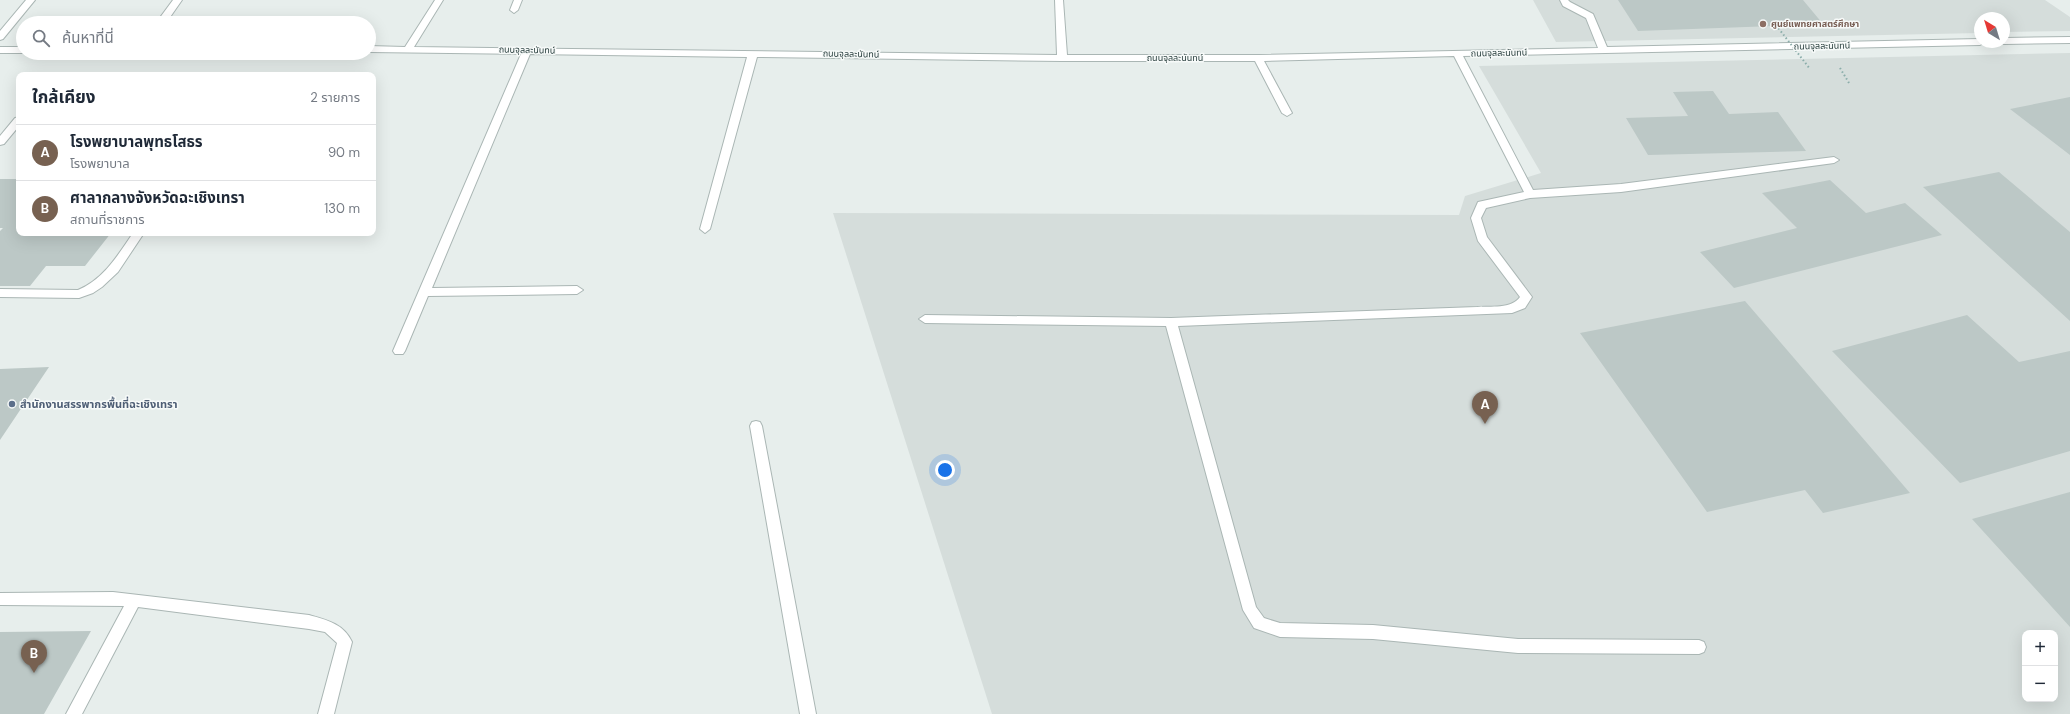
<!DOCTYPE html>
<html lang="th">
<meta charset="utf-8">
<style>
body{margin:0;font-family:"DM Sans","Noto Sans Thai",sans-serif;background:#f6f6f7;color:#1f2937}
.controls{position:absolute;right:12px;bottom:12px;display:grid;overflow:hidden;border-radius:8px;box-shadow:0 4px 16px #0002}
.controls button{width:36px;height:36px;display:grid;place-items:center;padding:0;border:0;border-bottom:1px solid #e0e1e3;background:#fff;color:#1f2937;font:20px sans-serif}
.compass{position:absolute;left:1974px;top:12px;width:36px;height:36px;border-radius:50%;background:#fff;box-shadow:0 4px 16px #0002;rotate:322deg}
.you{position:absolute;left:945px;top:470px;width:14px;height:14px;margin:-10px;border:3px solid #fff;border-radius:50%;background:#1a73e8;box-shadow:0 0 0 6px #1a73e833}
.badge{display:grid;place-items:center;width:26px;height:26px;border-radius:50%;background:#776151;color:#fff;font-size:13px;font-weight:700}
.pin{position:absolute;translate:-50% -33px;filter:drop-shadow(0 1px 2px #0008)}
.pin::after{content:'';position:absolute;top:21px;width:14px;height:12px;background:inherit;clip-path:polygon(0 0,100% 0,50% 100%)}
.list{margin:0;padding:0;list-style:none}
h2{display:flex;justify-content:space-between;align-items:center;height:52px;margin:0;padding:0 16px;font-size:17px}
h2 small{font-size:13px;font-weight:400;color:#747a83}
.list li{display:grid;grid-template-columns:26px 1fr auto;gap:12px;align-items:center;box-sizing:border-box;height:56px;padding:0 16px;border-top:1px solid #e0e1e3}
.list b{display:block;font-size:15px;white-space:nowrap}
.list p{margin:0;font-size:13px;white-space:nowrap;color:#747a83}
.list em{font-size:13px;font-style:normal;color:#747a83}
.icon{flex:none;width:22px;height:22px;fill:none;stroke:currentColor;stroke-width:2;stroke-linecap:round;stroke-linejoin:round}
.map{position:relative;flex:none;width:2070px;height:714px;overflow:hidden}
.search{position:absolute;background:#fff;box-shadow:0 4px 16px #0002;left:16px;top:16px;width:360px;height:44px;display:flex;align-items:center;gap:10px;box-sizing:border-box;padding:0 14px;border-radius:22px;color:#747a83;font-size:15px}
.panel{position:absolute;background:#fff;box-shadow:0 4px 16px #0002;left:16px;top:72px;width:360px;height:164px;border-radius:8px}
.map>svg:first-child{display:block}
.built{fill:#d5dddb;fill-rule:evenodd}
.building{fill:#bcc8c6}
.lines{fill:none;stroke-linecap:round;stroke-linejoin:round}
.minor-casing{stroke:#aab6b4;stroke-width:2}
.path{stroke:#8badaa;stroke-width:2;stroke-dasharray:1.5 2.5;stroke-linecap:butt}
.minor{fill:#fff;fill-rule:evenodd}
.path-bridge{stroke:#8badaa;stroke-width:2;stroke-dasharray:1.5 2.5;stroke-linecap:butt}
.education-dot{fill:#8d6e63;stroke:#f7faf9;stroke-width:1.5}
.service-dot{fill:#5c6f8a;stroke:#f7faf9;stroke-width:1.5}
.labels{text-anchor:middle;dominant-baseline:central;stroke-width:3;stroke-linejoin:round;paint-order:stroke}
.far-education-label{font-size:9px;font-weight:bold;fill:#785e54;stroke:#f7faf9;text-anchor:start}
.far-street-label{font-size:9px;fill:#283e3d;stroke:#f7faf9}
.service-label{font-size:11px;font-weight:bold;fill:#4e5e75;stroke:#f7faf9;text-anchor:start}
</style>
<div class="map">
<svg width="2070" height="714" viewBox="0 0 2070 714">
<rect width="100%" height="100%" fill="#e7eeec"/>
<path class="built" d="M1533 0H2045L2070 17V31L2004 32V18H1980V33L1556 42Z
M2070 53V714H992L833 213 1459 215 1465 196 1541 173 1479 66ZM2025 633H2055V699H2025Z"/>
<path class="building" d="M1618 0H1803L1823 24 1638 31Z
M1713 91 1729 114 1778 112 1806 151 1648 155 1626 118 1688 116 1673 92Z
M2070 97V155L2010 109Z
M1999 172 2070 232V321L1923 187Z
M0 179H19V233H111L85 266H46L30 286H0V231L3 228H0Z
M1830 180 1866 213 1905 203 1942 235 1734 288 1700 252 1797 228 1762 193Z
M1745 301 1910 493 1823 513 1805 490 1707 512 1580 333Z
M1967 315 2019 362 2070 351V451L1960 483 1832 351Z
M49 367 0 440V369Z
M2070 492V627L1972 519Z
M91 631 44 714H0V632Z"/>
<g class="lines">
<defs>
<path id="minor" d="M26 0H35L3 39 0 40V31Z
M173 0H182L166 23H156Z
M435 0H443L414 47 1057 55 1055 0H1063L1067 55H1258L1598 48 1586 18 1563 6 1560 0H1568L1570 2 1593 14 1607 47 1980 39V42H1985L1980 45 1463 56 1533 190 1621 184 1834 157 1839 160 1834 163 1621 192 1530 198 1486 208 1481 218 1487 237 1532 297 1525 308 1512 313 1178 326 1256 607 1264 618 1280 623 1373 625 1518 639 1699 640 1704 642 1706 647 1704 652 1699 654 1518 653 1373 639 1280 637 1254 628 1243 610 1166 326 925 323 919 319 925 315 1171 318 1477 307C1490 306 1512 309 1520 297L1478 241 1471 218 1478 202 1524 192 1454 56 1264 61 1292 113 1287 116 1282 113 1255 61H1062L757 57 710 229 705 233 700 229 747 57 530 54 432 288 577 286 583 290 577 294 428 296 405 351 403 354H395L393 351 521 54 369 52V46L405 47Z
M514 0H522L518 10 514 13 510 10Z
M2070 37V43L2004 44 2000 42H2004V38Z
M0 47H23V53H0Z
M19 117V126L4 144 0 145V136L15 118Z
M133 233H144L118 272 102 287 93 293 79 298 0 297V289L78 290C104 279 118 255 133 233Z
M756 421 760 422 762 426 816 714H800L750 426 752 422Z
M113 592 309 615C327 620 344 624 352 642L334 714H318L337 643 325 632 309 629 138 607 82 714H66L124 606 0 605V593Z"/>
</defs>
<use href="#minor" class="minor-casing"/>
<path class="path" d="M1840 68 1849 83"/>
<use href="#minor" class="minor"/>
<path class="path-bridge" d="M1776 25 1810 69"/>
</g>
<circle class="education-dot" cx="1763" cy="24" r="4"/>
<circle class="service-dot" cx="12" cy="404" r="4"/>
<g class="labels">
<g class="far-education-label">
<text x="1771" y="24">ศูนย์แพทยศาสตร์ศึกษา</text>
</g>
<g class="far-street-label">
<text transform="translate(1822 46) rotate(-1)">ถนนจุลละนันทน์</text>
<text transform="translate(527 50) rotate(1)">ถนนจุลละนันทน์</text>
<text transform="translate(1499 53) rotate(-1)">ถนนจุลละนันทน์</text>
<text transform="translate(851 54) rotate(1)">ถนนจุลละนันทน์</text>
<text x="1175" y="58">ถนนจุลละนันทน์</text>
</g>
<g class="service-label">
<text x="20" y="404">สำนักงานสรรพากรพื้นที่ฉะเชิงเทรา</text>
</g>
</g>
</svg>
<div class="controls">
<button>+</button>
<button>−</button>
</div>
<svg class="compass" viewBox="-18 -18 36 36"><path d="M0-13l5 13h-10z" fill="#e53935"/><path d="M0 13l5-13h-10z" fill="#747a83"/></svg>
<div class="you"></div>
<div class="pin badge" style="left:1485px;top:424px">A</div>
<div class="pin badge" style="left:34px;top:673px">B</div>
<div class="search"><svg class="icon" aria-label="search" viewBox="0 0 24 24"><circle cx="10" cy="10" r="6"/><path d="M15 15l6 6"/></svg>ค้นหาที่นี่</div>
<section class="panel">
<h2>ใกล้เคียง<small>2 รายการ</small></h2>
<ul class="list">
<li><span class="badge">A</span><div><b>โรงพยาบาลพุทธโสธร</b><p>โรงพยาบาล</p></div><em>90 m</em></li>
<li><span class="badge">B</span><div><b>ศาลากลางจังหวัดฉะเชิงเทรา</b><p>สถานที่ราชการ</p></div><em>130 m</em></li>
</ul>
</section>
</div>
